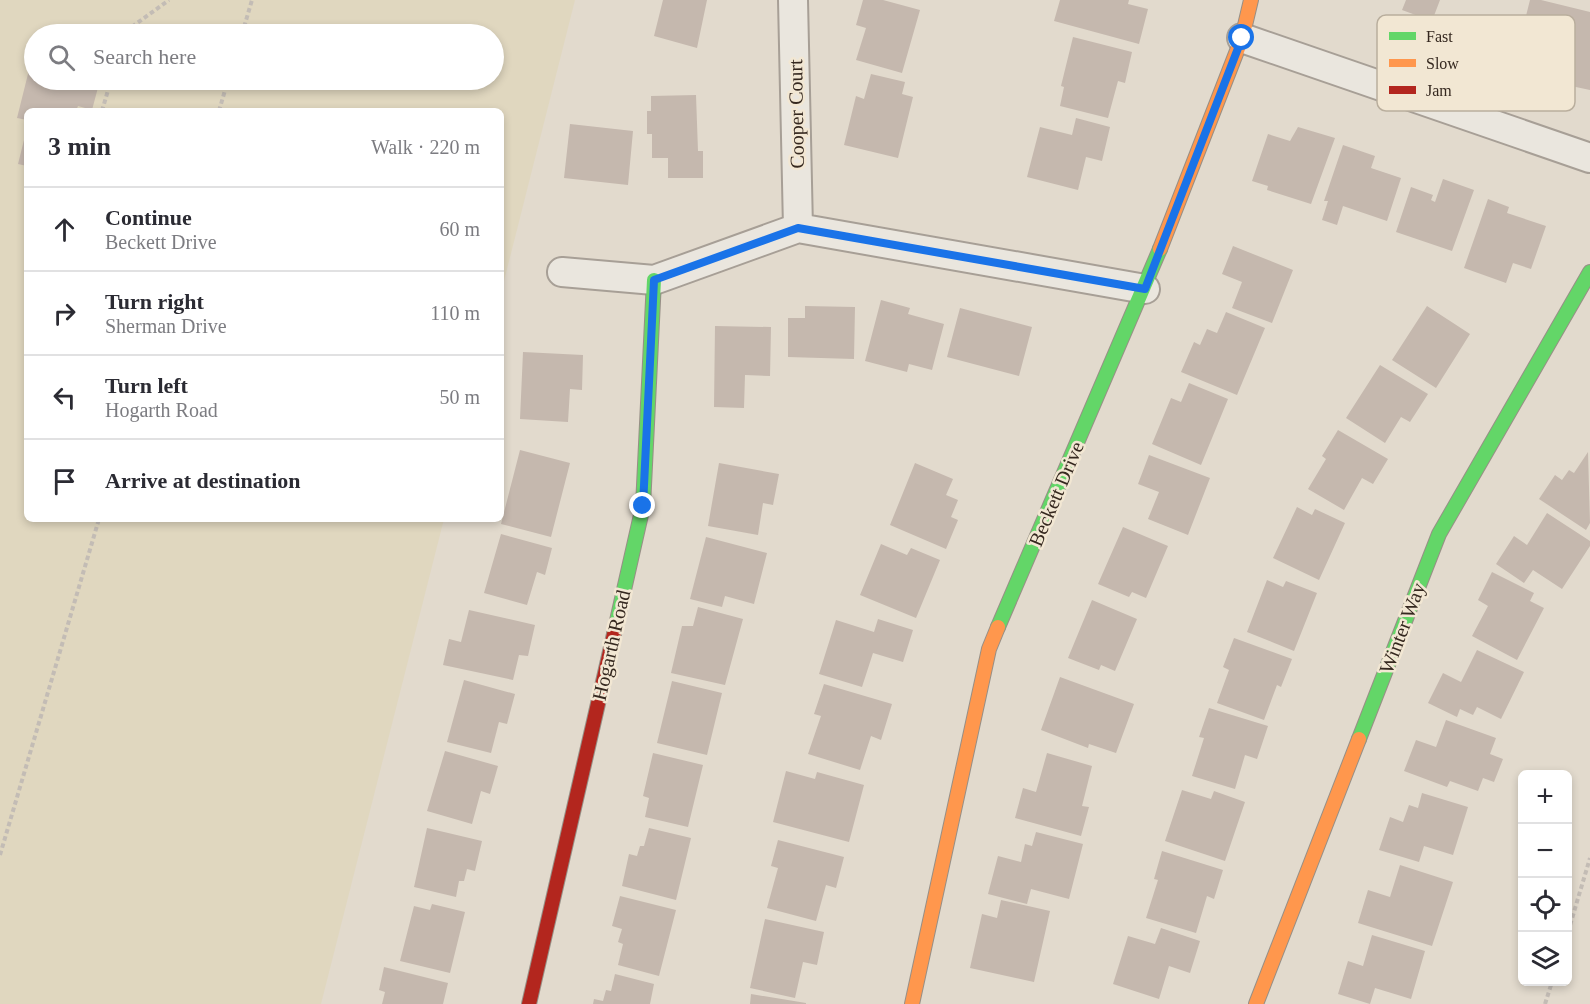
<!DOCTYPE html>
<meta charset="utf-8">
<style>
body{margin:0;font-family:Georgia,serif;background:#f7f7f7;color:#2b2b33}
.controls{position:absolute;right:18px;bottom:18px;display:grid;overflow:hidden;border-radius:9px;box-shadow:0 3px 9px #0003}
.controls button{width:54px;height:54px;display:grid;place-items:center;padding:0;border:0;border-bottom:2px solid #e1e1e2;background:#fff;color:#2b2b33;font:30px sans-serif}
.stop{position:absolute;width:18px;height:18px;margin:-14px;border:4px solid #1a73e8;border-radius:50%;background:#fff}
.stop.end{background:#1a73e8;border-color:#fff;box-shadow:0 2px 6px #0008}
.list{margin:0;padding:0;list-style:none}
h2{display:flex;justify-content:space-between;align-items:center;height:78px;margin:0;padding:0 24px;font-size:26px}
h2 small{font-size:20px;font-weight:400;color:#7c7c81}
.list li{display:grid;grid-template-columns:39px 1fr auto;gap:18px;align-items:center;box-sizing:border-box;height:84px;padding:0 24px;border-top:2px solid #e1e1e2}
.list b{display:block;font-size:22px;white-space:nowrap}
.list p{margin:0;font-size:20px;white-space:nowrap;color:#7c7c81}
.list em{font-size:20px;font-style:normal;color:#7c7c81}
.icon{flex:none;width:33px;height:33px;fill:none;stroke:currentColor;stroke-width:2;stroke-linecap:round;stroke-linejoin:round}
.map{position:relative;flex:none;width:1590px;height:1004px;overflow:hidden}
.search{position:absolute;background:#fff;box-shadow:0 3px 9px #0003;left:24px;top:24px;width:480px;height:66px;display:flex;align-items:center;gap:15px;box-sizing:border-box;padding:0 21px;border-radius:33px;color:#7c7c81;font-size:22px}
.panel{position:absolute;background:#fff;box-shadow:0 3px 9px #0003;left:24px;top:108px;width:480px;height:414px;border-radius:9px}
.map>svg:first-child{display:block}
.farmland{fill:#e0d7bf;fill-rule:evenodd}
.building{fill:#c5b8ae}
.lines{fill:none;stroke-linecap:round;stroke-linejoin:round}
.street-casing{stroke:#a79f96;stroke-width:32}
.fast-casing{stroke:#978f86;stroke-width:16}
.slow-casing{stroke:#978f86;stroke-width:16}
.jam-casing{stroke:#978f86;stroke-width:16}
.path{stroke:#c3bcb5;stroke-width:4;stroke-dasharray:4.5 3;stroke-linecap:butt}
.street{stroke:#eae6de;stroke-width:28}
.fast{stroke:#63d668;stroke-width:14}
.slow{stroke:#ff974d;stroke-width:14}
.jam{stroke:#b3261e;stroke-width:14}
.route{stroke:#1a73e8;stroke-width:8}
.labels{text-anchor:middle;dominant-baseline:central;stroke-width:5;stroke-linejoin:round;paint-order:stroke}
.street-label{font-size:20px;fill:#35281f;stroke:#f2e7d3}
.key{fill:#f2e7d3;stroke:#b9ae9d;stroke-width:1.5}
.key-label{font-size:16px;fill:#35281f}
</style>
<div class="map">
<svg width="1590" height="1004" viewBox="0 0 1590 1004">
<rect width="100%" height="100%" fill="#e2dacd"/>
<path class="farmland" d="M0 0H575L501 293V111H27V519H444L321 1004H0ZM34 34H494V80H34Z"/>
<path class="building" d="M663 0H707L697 48 654 36Z
M863 0H883L920 10 902 73 856 60 866 28 856 25Z
M1060 0H1129L1128 4 1148 9 1139 44 1054 21Z
M1406 0H1440L1432 21 1402 10Z
M1530 0H1541L1590 12V90L1557 83 1558 78 1513 67Z
M62 25 99 34H60Z
M1073 37 1132 52 1125 83 1118 81 1108 118 1060 106 1064 87 1061 86Z
M34 50V80H100L92 110 78 106 76 111H27V120L17 118Z
M871 74 905 82 902 94 913 97 898 158 844 145 856 96 864 99Z
M696 95 698 151H703V178H668V158H652V134H647V111H651V96Z
M1076 118 1110 127 1102 161 1086 157 1078 190 1027 177 1040 127 1072 135Z
M570 124 633 131 628 185 564 178Z
M1298 127 1335 138 1311 204 1267 190 1268 186 1252 181 1268 134 1290 141Z
M26 132 27 133V166L18 164Z
M1343 145 1375 156 1371 168 1401 178 1387 221 1343 206 1337 225 1322 220 1328 201H1324Z
M1443 179 1474 190 1452 251 1396 232 1411 187 1433 195 1431 200 1435 202Z
M1488 199 1509 207 1507 213 1546 226 1531 269 1513 263 1506 283 1464 268Z
M1233 246 1293 270 1272 323 1232 308 1242 282 1222 274Z
M881 300 910 308 908 314 944 324 932 370 909 364 907 372 865 361Z
M805 306 855 307 854 359 788 357V318H805Z
M1427 306 1470 334 1436 388 1392 360Z
M960 308 1032 327 1019 376 947 357Z
M1226 312 1265 328 1237 395 1181 372 1194 342 1200 345 1207 329 1217 333Z
M715 326 771 327 770 376 745 375 744 408 714 407Z
M523 352 583 355 582 390 570 389 568 422 520 419Z
M1380 365 1428 394 1410 422 1401 417 1385 443 1346 418Z
M1189 383 1228 399 1201 465 1152 444 1171 398 1181 402Z
M1338 430 1388 459 1373 484 1362 478 1344 510 1308 489 1326 459 1322 456Z
M520 450 570 463 551 537 501 524Z
M1588 452 1590 523 1586 530 1539 499 1555 475 1562 480 1569 470 1574 473Z
M1149 455 1210 478 1188 535 1148 519 1159 492 1138 484Z
M719 463 779 474 773 505 763 503 758 535 708 526Z
M915 463 953 479 946 495 958 500 951 517 958 520 946 549 890 525Z
M1297 507 1312 515 1315 509 1345 523 1319 580 1273 558Z
M1547 513 1590 541V546L1562 589 1533 570 1524 583 1496 564 1514 536 1527 545Z
M1123 527 1168 546 1146 598 1132 592 1129 597 1098 584Z
M501 534 552 548 545 575 537 572 527 605 484 593Z
M706 537 767 553 754 604 725 596 722 607 690 599Z
M881 544 907 555 911 548 940 560 916 618 860 595Z
M1492 572 1534 593 1530 601 1544 608 1517 660 1472 636 1488 606 1478 600Z
M1267 580 1283 587 1286 581 1317 593 1294 651 1247 632Z
M1092 600 1137 619 1115 671 1101 665 1099 670 1068 658Z
M698 607 743 619 725 685 671 673 682 626H693Z
M469 610 535 625 528 656 519 655 513 680 443 665 449 639 461 642Z
M878 619 913 630 903 662 873 653 862 687 819 674 836 620 874 632Z
M1234 638 1292 659 1281 687 1277 685 1264 720 1217 703 1229 670 1223 667Z
M1477 650 1524 672 1501 719 1477 707 1473 715 1460 709 1457 717 1428 703 1443 673 1461 682Z
M1060 677 1134 704 1116 753 1089 744 1088 748 1041 730Z
M464 680 515 694 507 724 499 722 491 753 447 742Z
M672 681 722 693 707 755 657 743Z
M824 684 892 704 881 740 871 736 860 770 808 754 821 716 814 714Z
M1209 708 1268 726 1257 759 1245 755 1235 789 1192 776 1204 738 1199 737Z
M1446 720 1496 738 1490 754 1503 759 1494 782 1483 778 1478 791 1450 781 1447 787 1404 771 1416 740 1436 747Z
M445 751 498 766 490 794 481 791 472 824 427 811Z
M653 753 703 765 688 827 645 817 649 798 643 796Z
M1047 753 1092 766 1082 806 1089 807 1081 836 1015 818 1023 788 1036 792Z
M786 771 815 779 817 772 864 785 849 842 773 822Z
M1182 790 1211 799 1214 791 1245 802 1225 861 1165 841Z
M1422 793 1468 807 1453 855 1424 846 1419 862 1379 850 1390 817 1403 822 1409 805 1418 808Z
M427 828 482 841 475 871 467 869 464 881H459L456 897 414 887Z
M649 828 691 838 676 900 622 886 629 854 637 856 640 846H644Z
M1036 832 1083 844 1069 899 1031 889 1027 904 988 894 998 856 1021 862 1025 844 1032 846Z
M778 840 844 857 836 888 826 885 816 921 767 908 778 868 771 866Z
M1162 851 1223 870 1214 899 1207 896 1196 933 1146 918 1158 880 1154 879Z
M1400 865 1453 882 1432 946 1358 923 1368 890 1390 897Z
M620 896 676 910 659 976 618 965 623 944 618 942 622 929 612 926Z
M1001 900 1050 911 1034 982 970 968 982 914 997 918Z
M432 904 465 912 450 973 400 961 414 906 430 910Z
M765 919 824 932 817 965 803 962 795 998 750 988Z
M1161 928 1200 941 1190 973 1169 966 1159 999 1113 984 1128 936 1155 944Z
M1372 935 1425 951 1411 999 1375 988 1370 1004 1338 994 1348 961 1363 966Z
M384 967 448 983 443 1004H382L385 992 379 990Z
M615 974 654 984 650 1004H593L594 999 603 1001 606 990 611 991Z
M751 994 806 1003V1004H750Z"/>
<g class="lines">
<defs>
<path id="street" d="M793 0 798 228
M1242 38 1590 158
M562 272 654 280 798 228 1145 289"/>
<path id="fast" d="M998 627 1160 249
M614 634 643 506 654 280
M1359 739 1439 534 1590 272"/>
<path id="slow" d="M1160 249 1242 38 1251 0
M912 1004 989 649 998 627
M1256 1004 1359 739"/>
<path id="jam" d="M529 1004 614 634"/>
</defs>
<use href="#street" class="street-casing"/>
<use href="#fast" class="fast-casing"/>
<use href="#slow" class="slow-casing"/>
<use href="#jam" class="jam-casing"/>
<path class="path" d="M129 34 133 26 169 0
M242 34 252 0
M102 111 111 80
M219 111 228 80
M0 855 99 519
M1568 932 1590 858
M1545 1004 1552 982"/>
<use href="#street" class="street"/>
<use href="#fast" class="fast"/>
<use href="#slow" class="slow"/>
<use href="#jam" class="jam"/>
</g>
<g class="lines">
<path class="route" d="M643 506 654 280 798 228 1145 289 1242 38"/>
</g>
<g class="labels">
<g class="street-label">
<text transform="translate(796 114) rotate(-91)">Cooper Court</text>
<text transform="translate(1056 494) rotate(-67)">Beckett Drive</text>
<text transform="translate(1402 628) rotate(-69)">Winter Way</text>
<text transform="translate(611 645) rotate(-77)">Hogarth Road</text>
</g>
</g>
<rect x="1377" y="15" width="198" height="96" rx="9" class="key"/>
<rect x="1389" y="32" width="27" height="8" fill="#63d668"/>
<rect x="1389" y="59" width="27" height="8" fill="#ff974d"/>
<rect x="1389" y="86" width="27" height="8" fill="#b3261e"/>
<g class="key-label">
<text x="1426" y="42">Fast</text>
<text x="1426" y="69">Slow</text>
<text x="1426" y="96">Jam</text>
</g>
</svg>
<div class="controls">
<button>+</button>
<button>−</button>
<button><svg class="icon" aria-label="locate" viewBox="0 0 24 24"><circle cx="12" cy="12" r="6"/><path d="M12 2v4M12 18v4M2 12h4M18 12h4"/></svg></button>
<button><svg class="icon" aria-label="layers" viewBox="0 0 24 24"><path d="M12 4l9 5-9 5-9-5zM3 14l9 5 9-5"/></svg></button>
</div>
<div class="stop" style="left:1242px;top:38px"></div>
<div class="stop end" style="left:643px;top:506px"></div>
<div class="search"><svg class="icon" aria-label="search" viewBox="0 0 24 24"><circle cx="10" cy="10" r="6"/><path d="M15 15l6 6"/></svg>Search here</div>
<section class="panel">
<h2>3 min<small>Walk · 220 m</small></h2>
<ul class="list">
<li><svg class="icon" aria-label="ahead" viewBox="0 0 24 24"><path d="M12 20V5M6 11l6-6 6 6"/></svg><div><b>Continue</b><p>Beckett Drive</p></div><em>60 m</em></li>
<li><svg class="icon" aria-label="right" viewBox="0 0 24 24"><path d="M7 20v-9h11M14 6l5 5-5 5"/></svg><div><b>Turn right</b><p>Sherman Drive</p></div><em>110 m</em></li>
<li><svg class="icon" aria-label="left" viewBox="0 0 24 24"><path d="M17 20v-9H6M10 6l-5 5 5 5"/></svg><div><b>Turn left</b><p>Hogarth Road</p></div><em>50 m</em></li>
<li><svg class="icon" aria-label="arrive" viewBox="0 0 24 24"><path d="M6 21V4h12l-3 4 3 4H6"/></svg><div><b>Arrive at destination</b></div></li>
</ul>
</section>
</div>
